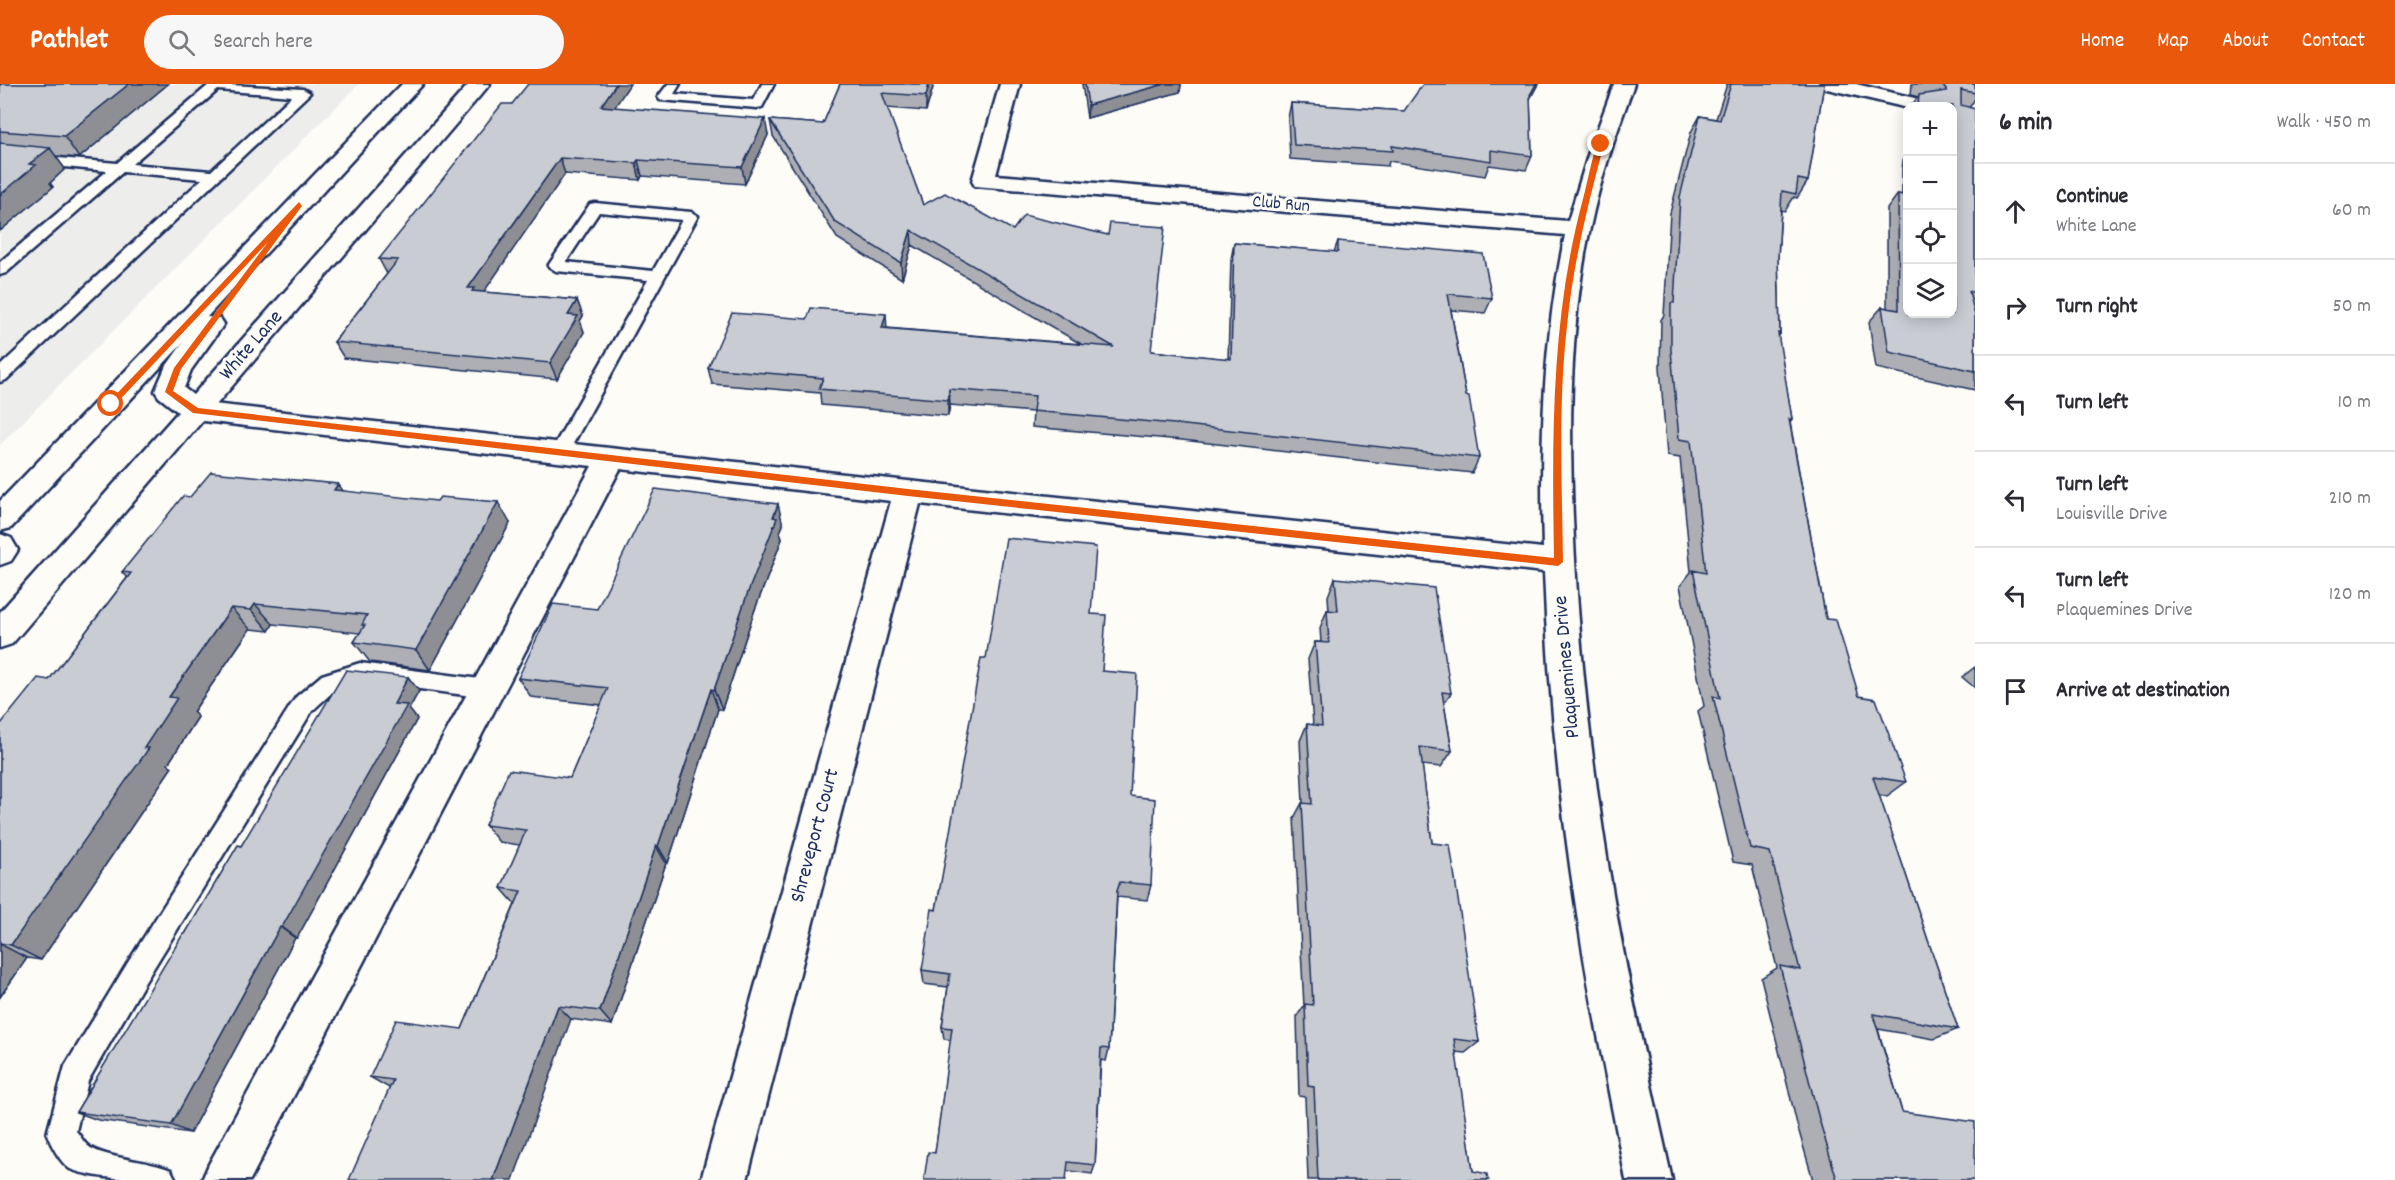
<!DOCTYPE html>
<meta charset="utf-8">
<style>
body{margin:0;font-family:Dekko,sans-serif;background:#f7f7f7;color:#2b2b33}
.controls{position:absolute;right:18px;top:18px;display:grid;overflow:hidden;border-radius:12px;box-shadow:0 3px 15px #0003}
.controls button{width:54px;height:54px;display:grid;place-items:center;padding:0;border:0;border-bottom:2px solid #e1e1e2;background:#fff;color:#2b2b33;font:30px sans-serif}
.stop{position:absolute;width:18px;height:18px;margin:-14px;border:4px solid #ea580c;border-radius:50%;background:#fff}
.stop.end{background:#ea580c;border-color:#fff;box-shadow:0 2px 6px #0008}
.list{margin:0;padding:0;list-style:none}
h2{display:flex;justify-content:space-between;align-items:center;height:78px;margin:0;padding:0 24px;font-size:26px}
h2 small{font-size:20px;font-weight:400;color:#7c7c81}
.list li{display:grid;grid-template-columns:39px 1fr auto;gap:18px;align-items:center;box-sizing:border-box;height:96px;padding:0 24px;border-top:2px solid #e1e1e2}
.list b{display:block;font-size:22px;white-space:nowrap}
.list p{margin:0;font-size:20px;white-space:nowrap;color:#7c7c81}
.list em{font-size:20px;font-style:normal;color:#7c7c81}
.icon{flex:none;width:33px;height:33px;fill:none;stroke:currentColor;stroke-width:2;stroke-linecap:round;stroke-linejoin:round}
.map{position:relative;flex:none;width:1975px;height:1096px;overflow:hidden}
header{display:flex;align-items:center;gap:36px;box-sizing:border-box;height:84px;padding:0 30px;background:#ea580c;color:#fff}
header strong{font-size:28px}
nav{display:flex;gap:33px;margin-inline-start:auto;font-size:21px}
.search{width:420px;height:54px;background:#f7f7f7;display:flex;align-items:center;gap:15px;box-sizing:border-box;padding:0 21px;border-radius:33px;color:#7c7c81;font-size:22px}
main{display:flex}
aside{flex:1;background:#fff}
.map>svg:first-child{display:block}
.built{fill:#edeeec}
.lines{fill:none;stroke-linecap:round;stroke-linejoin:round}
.service-casing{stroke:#1b2f5e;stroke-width:5}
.minor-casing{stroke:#1b2f5e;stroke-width:5}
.secondary-casing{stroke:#1b2f5e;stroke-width:5}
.service{fill:#fdfcf7;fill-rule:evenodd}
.minor{fill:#fdfcf7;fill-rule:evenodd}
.secondary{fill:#fdfcf7;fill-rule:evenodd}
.wall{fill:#adafb5;stroke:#1b2f5e;stroke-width:1.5}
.shaded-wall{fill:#8d8f94;stroke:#1b2f5e;stroke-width:1.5}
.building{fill:#c9ccd3;stroke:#1b2f5e;stroke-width:1.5}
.route{fill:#ea580c}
.labels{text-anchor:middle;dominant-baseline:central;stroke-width:6;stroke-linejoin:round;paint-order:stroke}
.far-street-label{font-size:18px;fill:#1b2f5e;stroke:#fdfcf7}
.street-label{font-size:21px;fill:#1b2f5e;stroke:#fdfcf7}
</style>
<header>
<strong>Pathlet</strong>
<div class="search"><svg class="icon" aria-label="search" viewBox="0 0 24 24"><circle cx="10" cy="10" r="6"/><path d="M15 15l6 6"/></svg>Search here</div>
<nav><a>Home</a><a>Map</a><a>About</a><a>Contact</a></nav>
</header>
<main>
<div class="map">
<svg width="1975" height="1096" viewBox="0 0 1975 1096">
<rect width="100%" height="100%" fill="#fdfcf7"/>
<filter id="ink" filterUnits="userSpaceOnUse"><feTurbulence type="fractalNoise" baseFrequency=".0167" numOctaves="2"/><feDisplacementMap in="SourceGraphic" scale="12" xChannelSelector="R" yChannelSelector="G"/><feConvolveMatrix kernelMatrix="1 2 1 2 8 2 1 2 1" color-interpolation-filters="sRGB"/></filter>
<g filter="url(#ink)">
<path class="built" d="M0 0H359L0 361Z"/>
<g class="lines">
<defs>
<path id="service" d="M210 0 303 5 310 9 6 296 0 298V282L202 95 123 88 6 189 0 191V178L107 87 0 77V69L117 79ZM218 6 292 12 211 87 132 80Z
M668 0H680L674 10 753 16 762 0H774L762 23 757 24 660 16 658 13Z
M595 119 691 128 698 132 568 369 565 374 559 375 553 374 550 369 648 196 556 187 548 182 590 120ZM599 128 682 136 653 187 566 178Z
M360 579 487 596 495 599 498 605 495 611 487 614 360 597 337 604 312 627 145 898 88 997 76 1047C80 1051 83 1058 88 1062 102 1074 151 1077 171 1086L176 1096C143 1096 98 1096 70 1085 60 1078 51 1061 47 1050L65 982 127 880 296 613 322 591Z"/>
<path id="minor" d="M1000 0H1020L996 91 1568 137 1588 71 1614 0H1634C1617 47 1600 95 1590 144 1570 238 1569 337 1573 433 1578 564 1593 694 1615 822 1631 914 1652 1005 1672 1096H1626C1609 1005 1589 915 1576 823 1559 712 1548 600 1544 488L920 420 747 1096H701L891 417 620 385 250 1096H202L209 1080 592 382 195 336 185 334 181 327 185 320 195 318 908 397 1543 464C1540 360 1543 254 1565 151L975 102 972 97Z
M1820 0H1856L1931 18 1934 22H1908V24L1823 4Z"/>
<path id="secondary" d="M402 0H423L207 233 220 234 224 240 191 286 184 304 193 311 469 0H490L12 560 0 564V528L178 328 159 313 155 307 165 284 183 259 11 444 0 447V417Z
M0 450 11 454 18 466 11 477 0 481Z"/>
</defs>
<use href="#service" class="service-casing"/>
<use href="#minor" class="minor-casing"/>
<use href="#secondary" class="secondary-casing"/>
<use href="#service" class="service"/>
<use href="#minor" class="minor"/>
<use href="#secondary" class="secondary"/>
</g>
<path class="wall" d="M0 0H168L79 74 55 72 65 85 50 99 53 103 0 147Z
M840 0H934L926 27 887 24 923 121 1151 267 1228 275 1231 175 1234 159 1334 168 1338 157 1492 214 1485 229 1451 226 1466 312 1479 374 1472 389 1182 356 1032 343 1033 328 950 321 948 332 821 321 820 309 712 300 708 284 887 244 1081 260 912 161 902 195 837 154 773 52 770 36 823 40Z
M1082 0H1181L1180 8 1087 34Z
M1538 0 1530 15 1532 72 1526 86 1489 81 1485 92 1389 77 1388 82 1290 75 1288 34 1291 19 1404 27Z
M1727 0H1824L1808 97 1797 114 1794 113 1785 127 1781 126 1778 173 1780 250 1778 253 1792 335 1790 338 1826 535 1859 612 1906 698 1887 712 1879 711 1958 945 1934 955 1878 945 1902 1028 1975 1096H1813L1798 1044 1761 894 1777 884 1752 781 1733 778 1698 627 1704 622 1680 502 1691 488 1680 374 1667 372 1660 283 1661 236 1664 231 1670 129 1691 48 1700 32 1716 35Z
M1912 0H1975V15L1969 24 1975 25V227H1974L1975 232V306L1876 284 1869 238 1882 223 1887 224V125L1898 110 1902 111V86L1908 38V230L1953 22H1911L1918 13 1911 11Z
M615 24 768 51 745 100 642 92 640 96 565 90 483 208 577 216 583 232 580 237 584 248 557 295 344 274 334 258 387 190 379 175Z
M338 400 343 407 510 439 430 586 370 578 354 558 360 549 273 540 269 547 250 545 193 628 198 633 168 680 172 683 41 876 27 874 0 913V641L49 596 127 494 122 488 190 413Z
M783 441 780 448 782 455 754 528 722 625H718L668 779H666L612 941 571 935 389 1004 370 993 462 945 515 820 501 804 520 761 499 758 485 741 570 694 601 621 531 613 518 594 597 525Z
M1335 494 1451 609 1444 619 1452 667 1441 683 1422 681 1432 759 1479 958 1465 969 1455 968 1473 1087 1488 1096H1308L1305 1013 1299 1012 1297 932 1304 922 1294 734 1302 719H1303L1300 657 1307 640 1313 641 1308 575 1315 558H1321L1320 544 1327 526H1329L1328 512Z
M1091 530 1102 587 1130 712 1151 801 1147 816 1117 813 1109 965 1106 977 1101 976 1095 1081 1092 1090 935 1069 951 956 944 955 942 943 948 903 924 900 922 886 936 826 986 574Z
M1975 583V604L1962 593Z
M408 593 419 607 409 625 417 635 297 854H295L190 1049 98 1036 76 1028 185 850 241 762Z"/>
<path class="shaded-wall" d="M129 0H168L79 74 64 52Z
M616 0H630L605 38 601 22Z
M929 0H934L926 27V12Z
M1165 0H1181L1180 8 1087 34 1088 21Z
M1536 0H1538L1524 26 1530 11Z
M765 35 768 51 745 100 742 83Z
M50 64 65 85 50 99 53 103 0 147V111L29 80Z
M560 74 565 90 479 215 468 204Z
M638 76 642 92 640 96 636 79Z
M911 146 912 161 902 195 901 179Z
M577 216 583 232 580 237 584 248 557 295 550 279 568 231Z
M886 230 887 246 882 244Z
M949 305 950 321 948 332V316Z
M338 400 353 421 334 406Z
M498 418 510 439 430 586 416 566Z
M778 420 783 441 780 448 782 455 754 528 722 625 714 606Z
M255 520 273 540 269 547 251 526Z
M231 524 250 545 193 628 198 633 168 680 172 683 41 876 11 861 144 664 169 613Z
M408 593 419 607 409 625 417 635 297 854 282 843 394 620Z
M711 605 718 625 668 779 658 762Z
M656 762 666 779 612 941 600 927Z
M280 843 295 854 190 1049 171 1041Z
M0 860 27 874 0 913Z
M558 922 571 935 513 1096H493Z"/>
<path class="building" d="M0 0H129L64 52 0 47Z
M528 0H616L601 22 765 35 742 83 638 76 636 79 560 74 468 204H474L472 207 577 216 568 231 578 232 550 279 334 258 398 176 379 175 502 20H512Z
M840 0H929L926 12 882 9 923 121 945 109 1013 146 1024 131 1108 151 1110 139 1165 143 1151 267 1231 275 1234 159 1338 168V157L1483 170 1492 214 1448 210 1466 312 1469 313 1479 374 1185 341 1033 327 1035 312 949 305 948 316 819 305 823 294 708 284 732 229 807 235 811 224 886 230 882 244 1114 263 911 146 901 179 835 138 770 36 823 40Z
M1085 0H1165L1088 21Z
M1423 0H1536L1530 11 1532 72 1491 66V77L1392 62 1393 67 1294 61 1291 19 1404 27Z
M1731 0H1824L1808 97 1798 95 1796 110 1782 107 1778 173 1780 250 1778 249 1792 335H1789L1826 535 1836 536 1859 612 1876 615 1906 698 1873 693 1958 945 1873 930 1902 1028 1975 1038V1096H1837L1819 1035 1780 882 1800 886 1770 768 1750 764 1713 612 1720 614 1693 486 1706 489 1691 357 1679 355 1671 266V219H1674L1680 113 1700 32 1720 36Z
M1938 0H1975V9L1961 6V21L1975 25V209L1969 207 1975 232V287L1889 268 1882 223 1899 226 1898 110 1908 112V230H1953V22H1918L1919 11 1947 7 1942 1Z
M0 59 50 64 29 80 36 81 0 111Z
M211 388 338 400 334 406 437 417 440 413 498 418 416 566 354 558 365 541H362L367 531 255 520 251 526 231 524 169 613 177 614 144 664H149L11 861 0 859V641L38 594 49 596 131 489 122 488 183 412 190 413Z
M655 405 778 420 773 433 777 434 748 508 714 606 711 605 658 762H656L600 927 558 922 493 1096H349L393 996 370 993 396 936 462 945 521 807 501 804 526 746 485 741 509 686 570 694 608 604 518 594 553 520 597 525Z
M1006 454 1096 463 1091 530 1106 531 1102 587 1137 590 1130 712 1155 715 1151 801 1120 798 1117 807 1109 965 1101 964 1095 1081 1068 1078 1066 1096H924L928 1068 935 1069 952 944 942 943 950 890 922 886 932 825 936 826 981 574H986Z
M1335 494 1434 504 1451 609 1442 608 1452 667 1420 663 1432 759 1450 761 1479 958 1454 955 1473 1087 1487 1090 1488 1096H1318L1314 1003 1308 1002 1305 920 1313 921 1302 719 1312 720 1307 640 1322 642 1315 558 1329 559 1327 526 1338 527Z
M346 586 408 593 394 620 407 621 282 843H280L171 1041 76 1028 183 850H185L238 761 241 762Z"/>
</g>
<path class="route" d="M1598 58 1604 60C1588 120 1573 180 1567 242 1558 320 1562 400 1563 478L1558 482 908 412 193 329 165 308 174 284 268 158 114 322 107 320 299 118 302 122 181 285 173 307 198 324 908 405 1554 474C1552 354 1551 233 1583 115 1588 97 1591 76 1598 58Z"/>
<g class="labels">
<g class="far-street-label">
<text transform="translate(1281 121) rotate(5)">Club Run</text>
</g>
<g class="street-label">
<text transform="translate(252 262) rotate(-49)">White Lane</text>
<text transform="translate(1568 583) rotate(-95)">Plaquemines Drive</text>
<text transform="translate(816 752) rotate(-75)">Shreveport Court</text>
</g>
</g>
</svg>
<div class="controls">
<button>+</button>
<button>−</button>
<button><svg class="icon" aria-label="locate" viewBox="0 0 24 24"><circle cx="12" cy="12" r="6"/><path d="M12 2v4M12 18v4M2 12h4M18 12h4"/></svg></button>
<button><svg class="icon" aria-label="layers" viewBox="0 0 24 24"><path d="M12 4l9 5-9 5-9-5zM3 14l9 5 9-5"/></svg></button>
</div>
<div class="stop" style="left:111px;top:320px"></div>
<div class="stop end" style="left:1601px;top:60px"></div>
</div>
<aside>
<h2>6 min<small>Walk · 450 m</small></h2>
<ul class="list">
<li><svg class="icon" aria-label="ahead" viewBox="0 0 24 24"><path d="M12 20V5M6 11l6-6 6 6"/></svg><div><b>Continue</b><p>White Lane</p></div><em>60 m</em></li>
<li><svg class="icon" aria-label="right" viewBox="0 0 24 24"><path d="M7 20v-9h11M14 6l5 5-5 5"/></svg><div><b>Turn right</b></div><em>50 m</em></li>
<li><svg class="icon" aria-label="left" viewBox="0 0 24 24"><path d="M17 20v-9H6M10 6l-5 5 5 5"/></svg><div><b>Turn left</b></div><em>10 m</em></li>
<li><svg class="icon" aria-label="left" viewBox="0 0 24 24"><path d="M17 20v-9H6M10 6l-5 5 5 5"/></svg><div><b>Turn left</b><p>Louisville Drive</p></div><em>210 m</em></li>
<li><svg class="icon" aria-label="left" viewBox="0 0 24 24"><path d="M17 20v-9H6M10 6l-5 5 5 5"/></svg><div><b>Turn left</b><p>Plaquemines Drive</p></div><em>120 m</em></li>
<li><svg class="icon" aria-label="arrive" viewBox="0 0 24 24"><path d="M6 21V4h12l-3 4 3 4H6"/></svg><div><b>Arrive at destination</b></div></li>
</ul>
</aside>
</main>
